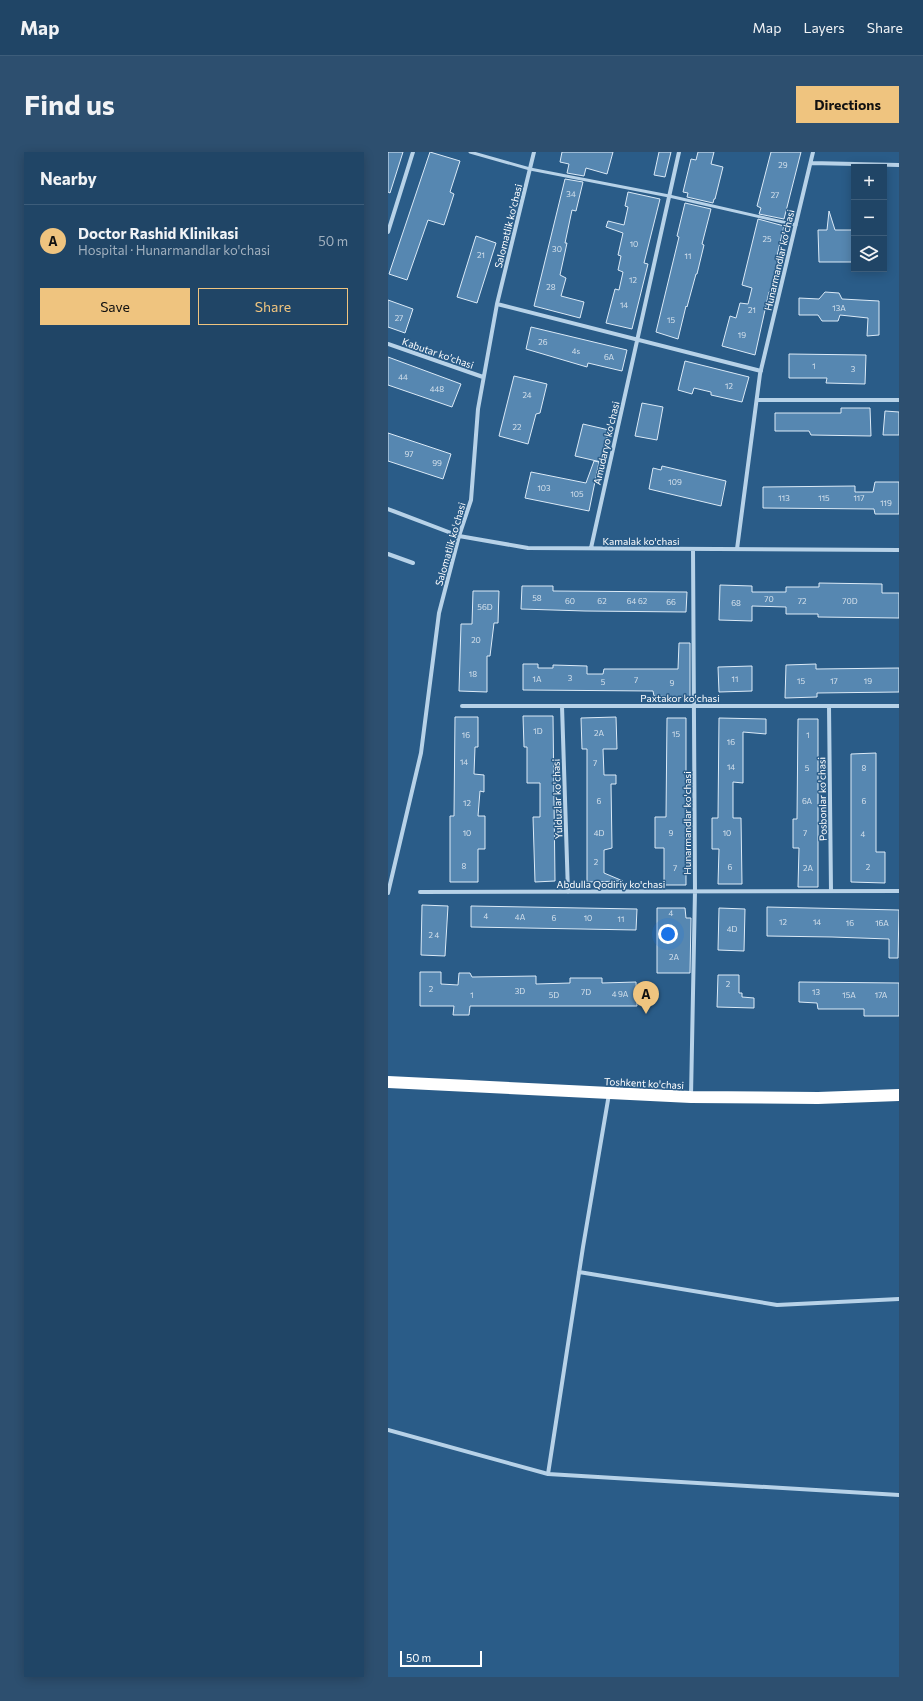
<!DOCTYPE html>
<meta charset="utf-8">
<style>
body{margin:0;font-family:Commissioner,sans-serif;background:#2d4f6f;color:#f1f3f6}
.controls{position:absolute;right:12px;top:12px;display:grid;overflow:hidden;border-radius:0px;box-shadow:0 2px 10px #0003}
.controls button{width:36px;height:36px;display:grid;place-items:center;padding:0;border:0;border-bottom:1px solid #3d5d7a;background:#204566;color:#f1f3f6;font:20px sans-serif}
.scale{position:absolute;left:12px;bottom:10px;width:82px;box-sizing:border-box;padding-left:4px;border:2px solid #fff;border-top:0;font-size:11px;line-height:14px;white-space:nowrap;color:#fff;-webkit-text-stroke:3px #2a5c88;paint-order:stroke}
.you{position:absolute;left:280px;top:782px;width:14px;height:14px;margin:-10px;border:3px solid #fff;border-radius:50%;background:#1a73e8;box-shadow:0 0 0 6px #1a73e833}
.badge{display:grid;place-items:center;width:26px;height:26px;border-radius:50%;background:#efc47f;color:#111;font-size:13px;font-weight:700}
.pin{position:absolute;translate:-50% -33px;filter:drop-shadow(0 1px 2px #0008)}
.pin::after{content:'';position:absolute;top:21px;width:14px;height:12px;background:inherit;clip-path:polygon(0 0,100% 0,50% 100%)}
.list{margin:0;padding:0;list-style:none}
h2{display:flex;justify-content:space-between;align-items:center;height:52px;margin:0;padding:0 16px;font-size:17px}
h2 small{font-size:13px;font-weight:400;color:#a2b1bf}
.list li{display:grid;grid-template-columns:26px 1fr auto;gap:12px;align-items:center;box-sizing:border-box;height:72px;padding:0 16px;border-top:1px solid #3d5d7a}
.list b{display:block;font-size:15px;white-space:nowrap}
.list p{margin:0;font-size:13px;white-space:nowrap;color:#a2b1bf}
.list em{font-size:13px;font-style:normal;color:#a2b1bf}
.actions{display:flex;gap:8px;padding:12px 16px}
.actions a{flex:1;padding:9px 0;border:1px solid #efc47f;border-radius:0px;text-align:center;font-size:14px;color:#efc47f}
.actions .main{background:#efc47f;color:#111}
.icon{flex:none;width:22px;height:22px;fill:none;stroke:currentColor;stroke-width:2;stroke-linecap:round;stroke-linejoin:round}
.map{position:relative;flex:none;width:511px;height:1525px;overflow:hidden;border-radius:0px}
header{display:flex;align-items:center;gap:24px;box-sizing:border-box;height:56px;padding:0 20px;background:#204566;border-bottom:1px solid #3d5d7a}
header strong{font-size:19px}
nav{display:flex;gap:22px;margin-inline-start:auto;font-size:14px}
.intro{display:flex;align-items:center;justify-content:space-between;box-sizing:border-box;height:96px;padding:0 24px}
h1{margin:0;font-size:28px}
.button{padding:10px 18px;border-radius:0px;background:#efc47f;color:#111;font-size:14px;font-weight:700}
main{display:flex;gap:24px;padding:0 24px}
aside{flex:1;background:#204566;border-radius:0px;box-shadow:0 2px 10px #0003}
.map>svg:first-child{display:block}
.building{fill:#5687b1;stroke:#dbeaf7}
.lines{fill:none;stroke-linecap:round;stroke-linejoin:round}
.lane{stroke:#b7d2e8;stroke-width:3}
.street{stroke:#b7d2e8;stroke-width:4}
.highway{stroke:#fff;stroke-width:12}
.labels{text-anchor:middle;dominant-baseline:central;stroke-width:3;stroke-linejoin:round;paint-order:stroke}
.number-label{font-size:8px;fill:#d5e1ec}
.street-label{font-size:10px;fill:#fff;stroke:#2a5c88}
</style>
<header>
<strong>Map</strong>
<nav><a>Map</a><a>Layers</a><a>Share</a></nav>
</header>
<div class="intro"><h1>Find us</h1><a class="button">Directions</a></div>
<main>
<aside>
<h2>Nearby<small></small></h2>
<ul class="list">
<li><span class="badge">A</span><div><b>Doctor Rashid Klinikasi</b><p>Hospital · Hunarmandlar ko'chasi</p></div><em>50 m</em></li>
</ul>
<div class="actions"><a class="main">Save</a><a>Share</a></div>
</aside>
<div class="map">
<svg width="511" height="1525" viewBox="0 0 511 1525">
<rect width="100%" height="100%" fill="#2a5c88"/>
<path class="building" d="M0 0H15L2 41 0 40Z
M42 0 72 9 62 40 66 42 56 73 40 68 19 128 1 122Z
M174 0H225L219 22 198 16 196 24 179 21 181 12 172 10Z
M271 0H283L277 25 266 23Z
M310 0H326L323 12 335 15 327 47H326L325 51 299 45 300 41 295 40 303 7 308 8Z
M383 0H413L396 67 371 62 373 56 369 54Z
M177 27 195 30 188 59 184 58 177 91H179L172 123 178 126 173 144 196 150 192 166 146 154Z
M240 40 272 47 256 111 260 112 244 177 218 171 227 137 231 138 235 120 230 118 233 104 230 103 235 81 218 75 220 69 236 73 240 55 237 54Z
M297 51 323 57 314 92 316 93 309 122H308L299 155 298 154 290 187 268 180 291 85 289 84Z
M441 59 447 78H466V110H431L430 78H439Z
M370 67 396 74 388 108 394 110 387 141 381 140 367 203 334 194 342 164 348 166 352 151 360 152 364 136 354 133Z
M88 84 108 91 89 151 69 145Z
M437 140 451 141 454 147 491 149V183L479 184 480 166 452 163 450 169H434L430 163H411V146L431 147Z
M0 148 25 157 17 181 0 175Z
M143 175 239 198 234 219 200 211 199 215 138 197Z
M401 202 478 203 477 232 438 231 439 226H401Z
M0 205 73 232 64 255 0 233Z
M297 209 361 225 354 250 323 243V240L306 236 304 242 290 238Z
M126 224 159 232 152 261 148 262 140 292 111 284Z
M254 251 275 255 269 288 247 284Z
M453 256H482L483 284 423 283 421 279H387V261H453Z
M497 259 511 260V283H495Z
M195 272 221 278 213 310 187 304Z
M0 281 63 302 55 327 0 309Z
M206 309 211 310 201 359 137 346 143 320 198 331Z
M274 314 338 329 333 354 261 337 265 316 273 318Z
M487 330H511V362H487L486 357 375 356V335L467 334V340H485Z
M431 431 494 432V441H511V466L430 465V462H398V455L364 454V469L331 468 332 433 364 434V440H398V435H431Z
M134 434H165V439L299 440 298 460 197 459 133 457Z
M85 439H111L110 471H106L102 504H99V540L71 539 73 472H84Z
M291 491H302V545L266 544 265 539 135 538V512H150V516H165V513L199 514V522H215L216 517H290Z
M428 512V517L511 516V540L429 541V545L397 546 398 513Z
M364 514V539L331 540 330 515Z
M135 564H165L167 729 147 730 145 665H152V631H139V595H136Z
M67 565H90V595H87L86 622 96 623V640L92 639 90 664H97V697H90V730H62V664H66Z
M228 565 229 597H215L216 623H228V632H223L224 696 216 698V721L235 729 199 730V597H194L193 566Z
M279 566H298V733H276V696H267V665H278Z
M331 566 378 567V582L355 580V631L345 630V666H353L354 732H330L331 697H324V666H330Z
M410 567H430V735H410L411 696H405V667H409Z
M488 601V700H497V731L463 730V602Z
M34 753 60 754 57 804 33 803Z
M83 754 249 757 248 778 83 775Z
M379 755 511 758 510 806H501V787L444 785 379 784Z
M269 756H297L298 766H303L302 821H269Z
M331 756 357 757 356 799 330 798Z
M32 820H53V832L70 833 71 821H82L84 825 148 824V832L182 831V826H214V831L248 830 249 854H82L81 863H65L66 854H32Z
M330 823H351V841H354V845L366 846V856L329 855Z
M411 830 511 831V864H476V857H430L429 851 411 850Z"/>
<g class="lines">
<path class="lane" d="M82 0 142 17 281 44 408 73"/>
<path class="street" d="M423 11 511 13
M0 80 25 0
M109 152 373 219
M0 192 95 225
M369 248H511
M0 357 71 384 140 396 511 398
M203 396 291 0
M349 397 372 222 425 0
M0 402 25 411
M74 554H511
M174 554 180 740
M441 554 443 739
M32 740 511 739
M0 741 33 601 51 461 71 384 83 348 90 257 109 152 146 0
M303 944 307 739 305 397
M191 1120 389 1153 511 1147
M0 1278 160 1322 511 1343
M160 1322 195 1095 221 942"/>
<path class="highway" d="M0 930 303 945 430 946 511 943"/>
</g>
<g class="labels">
<g class="number-label">
<text x="395" y="13">29</text>
<text x="183" y="42">34</text>
<text x="387" y="43">27</text>
<text x="379" y="87">25</text>
<text x="246" y="92">10</text>
<text x="169" y="97">30</text>
<text x="93" y="103">21</text>
<text x="300" y="104">11</text>
<text x="245" y="128">12</text>
<text x="163" y="135">28</text>
<text x="236" y="153">14</text>
<text x="451" y="156">13A</text>
<text x="364" y="158">21</text>
<text x="11" y="166">27</text>
<text x="283" y="168">15</text>
<text x="354" y="183">19</text>
<text x="155" y="190">26</text>
<text x="188" y="199">4s</text>
<text x="221" y="205">6A</text>
<text x="426" y="214">1</text>
<text x="465" y="217">3</text>
<text x="15" y="225">44</text>
<text x="341" y="234">12</text>
<text x="49" y="237">448</text>
<text x="139" y="243">24</text>
<text x="129" y="275">22</text>
<text x="21" y="302">97</text>
<text x="49" y="311">99</text>
<text x="287" y="330">109</text>
<text x="156" y="336">103</text>
<text x="189" y="342">105</text>
<text x="396" y="346">113</text>
<text x="436" y="346">115</text>
<text x="471" y="346">117</text>
<text x="498" y="351">119</text>
<text x="149" y="446">58</text>
<text x="381" y="447">70</text>
<text x="182" y="449">60</text>
<text x="214" y="449">62</text>
<text x="249" y="449">64 62</text>
<text x="414" y="449">72</text>
<text x="462" y="449">70D</text>
<text x="283" y="450">66</text>
<text x="348" y="451">68</text>
<text x="97" y="455">56D</text>
<text x="88" y="488">20</text>
<text x="85" y="522">18</text>
<text x="182" y="526">3</text>
<text x="149" y="527">1A</text>
<text x="347" y="527">11</text>
<text x="248" y="528">7</text>
<text x="413" y="529">15</text>
<text x="446" y="529">17</text>
<text x="480" y="529">19</text>
<text x="215" y="530">5</text>
<text x="284" y="531">9</text>
<text x="150" y="579">1D</text>
<text x="211" y="581">2A</text>
<text x="288" y="582">15</text>
<text x="78" y="583">16</text>
<text x="420" y="583">1</text>
<text x="343" y="590">16</text>
<text x="76" y="610">14</text>
<text x="207" y="611">7</text>
<text x="343" y="615">14</text>
<text x="419" y="616">5</text>
<text x="476" y="616">8</text>
<text x="211" y="649">6</text>
<text x="419" y="649">6A</text>
<text x="476" y="649">6</text>
<text x="79" y="651">12</text>
<text x="79" y="681">10</text>
<text x="211" y="681">4D</text>
<text x="283" y="681">9</text>
<text x="339" y="681">10</text>
<text x="417" y="681">7</text>
<text x="475" y="682">4</text>
<text x="208" y="710">2</text>
<text x="76" y="714">8</text>
<text x="342" y="715">6</text>
<text x="480" y="715">2</text>
<text x="287" y="716">7</text>
<text x="420" y="716">2A</text>
<text x="283" y="761">4</text>
<text x="98" y="764">4</text>
<text x="132" y="765">4A</text>
<text x="166" y="766">6</text>
<text x="200" y="766">10</text>
<text x="233" y="767">11</text>
<text x="395" y="770">12</text>
<text x="429" y="770">14</text>
<text x="462" y="771">16</text>
<text x="494" y="771">16A</text>
<text x="344" y="777">4D</text>
<text x="46" y="783">2 4</text>
<text x="286" y="805">2A</text>
<text x="340" y="832">2</text>
<text x="43" y="837">2</text>
<text x="132" y="839">3D</text>
<text x="198" y="840">7D</text>
<text x="428" y="840">13</text>
<text x="232" y="842">4 9A</text>
<text x="84" y="843">1</text>
<text x="166" y="843">5D</text>
<text x="461" y="843">15A</text>
<text x="493" y="843">17A</text>
</g>
<g class="street-label">
<text transform="translate(120 74) rotate(-76)">Salomatlik ko'chasi</text>
<text transform="translate(391 108) rotate(-77)">Hunarmandlar ko'chasi</text>
<text transform="translate(50 201) rotate(19)">Kabutar ko'chasi</text>
<text transform="translate(218 291) rotate(-77)">Amudaryo ko'chasi</text>
<text x="253" y="389">Kamalak ko'chasi</text>
<text transform="translate(62 392) rotate(-74)">Salomatlik ko'chasi</text>
<text x="292" y="546">Paxtakor ko'chasi</text>
<text transform="translate(169 647) rotate(-92)">Yulduzlar ko'chasi</text>
<text transform="translate(434 647) rotate(-91)">Posbonlar ko'chasi</text>
<text transform="translate(299 671) rotate(-90)">Hunarmandlar ko'chasi</text>
<text x="223" y="732">Abdulla Qodiriy ko'chasi</text>
<text transform="translate(256 931) rotate(3)">Toshkent ko'chasi</text>
</g>
</g>
</svg>
<div class="controls">
<button>+</button>
<button>−</button>
<button><svg class="icon" aria-label="layers" viewBox="0 0 24 24"><path d="M12 4l9 5-9 5-9-5zM3 14l9 5 9-5"/></svg></button>
</div>
<div class="scale">50 m</div>
<div class="you"></div>
<div class="pin badge" style="left:258px;top:862px">A</div>
</div>
</main>
